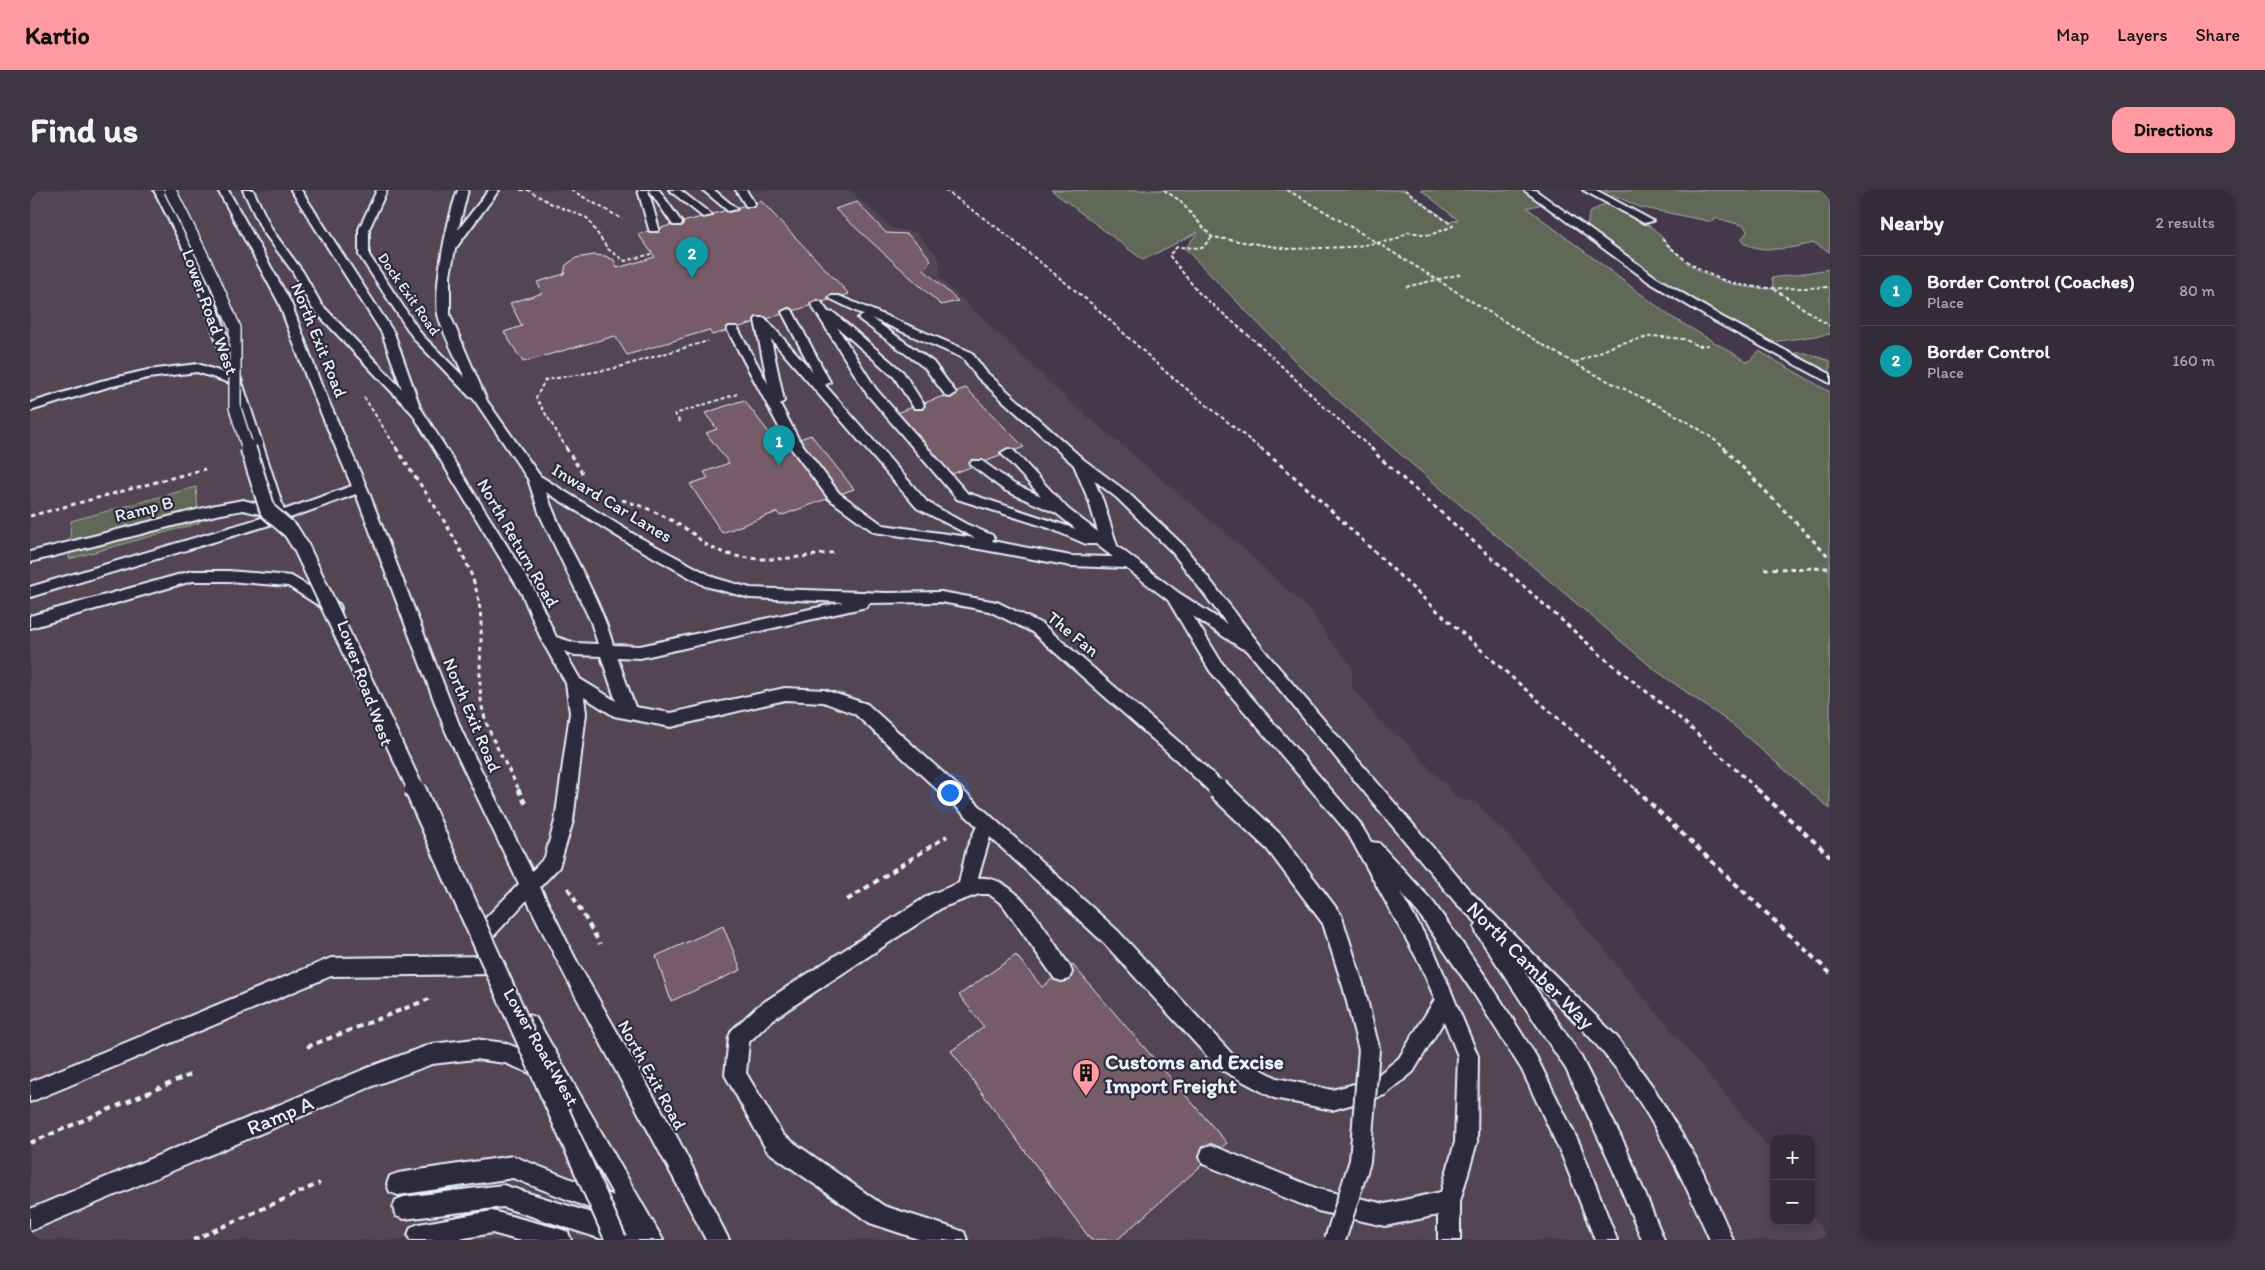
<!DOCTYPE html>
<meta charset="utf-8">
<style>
body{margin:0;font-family:Itim,sans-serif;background:#3e3743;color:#f1f3f6}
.controls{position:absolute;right:15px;bottom:15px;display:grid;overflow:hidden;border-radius:10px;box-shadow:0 2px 12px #0003}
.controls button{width:45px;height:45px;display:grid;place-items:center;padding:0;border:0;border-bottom:1px solid #4e4753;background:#332b38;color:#f1f3f6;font:25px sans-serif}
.you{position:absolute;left:919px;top:602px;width:18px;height:18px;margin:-12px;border:4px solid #fff;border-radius:50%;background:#1a73e8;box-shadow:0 0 0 8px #1a73e833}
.badge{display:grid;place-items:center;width:32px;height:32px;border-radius:50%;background:#ff9aa2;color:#fff;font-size:16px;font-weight:700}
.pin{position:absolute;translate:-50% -41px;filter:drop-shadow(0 1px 2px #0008)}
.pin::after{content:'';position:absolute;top:26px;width:18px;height:15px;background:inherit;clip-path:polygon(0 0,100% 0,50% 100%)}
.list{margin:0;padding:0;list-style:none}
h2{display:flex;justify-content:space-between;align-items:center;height:65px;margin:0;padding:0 20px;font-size:21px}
h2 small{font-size:16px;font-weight:400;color:#a9a7ae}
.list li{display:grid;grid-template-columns:32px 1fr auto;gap:15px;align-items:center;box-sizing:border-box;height:70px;padding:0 20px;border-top:1px solid #4e4753}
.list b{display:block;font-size:19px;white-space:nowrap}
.list p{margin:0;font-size:16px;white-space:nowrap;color:#a9a7ae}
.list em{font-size:16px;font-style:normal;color:#a9a7ae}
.map{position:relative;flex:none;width:1800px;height:1050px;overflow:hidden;border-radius:15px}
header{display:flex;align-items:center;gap:30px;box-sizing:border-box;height:70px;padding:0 25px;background:#ff9aa2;color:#111}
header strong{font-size:24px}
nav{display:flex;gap:28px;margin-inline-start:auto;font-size:18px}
.intro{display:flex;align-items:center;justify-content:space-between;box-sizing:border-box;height:120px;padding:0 30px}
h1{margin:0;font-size:35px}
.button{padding:12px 22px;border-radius:15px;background:#ff9aa2;color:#111;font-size:18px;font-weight:700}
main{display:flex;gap:30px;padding:0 30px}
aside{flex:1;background:#332b38;border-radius:15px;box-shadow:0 2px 12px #0003}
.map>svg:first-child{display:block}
.built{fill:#534453}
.green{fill:#626759;stroke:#a5aca8}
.building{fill:#755c68;stroke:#e8f1f8}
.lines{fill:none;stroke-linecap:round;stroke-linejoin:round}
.lane-casing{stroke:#e8f1f8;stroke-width:4}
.path-far2{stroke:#e8f1f8;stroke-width:2;stroke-dasharray:4 2.5;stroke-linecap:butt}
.path-far1{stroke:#e8f1f8;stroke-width:3;stroke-dasharray:4.5 4;stroke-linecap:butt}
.path{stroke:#e8f1f8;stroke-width:4;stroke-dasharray:6 4.5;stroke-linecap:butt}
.lane{fill:#2f2a3d;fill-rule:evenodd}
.lane-bridge-far2-casing{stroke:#e8f1f8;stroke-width:14;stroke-linecap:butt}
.lane-bridge-far1-casing{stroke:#e8f1f8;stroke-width:19;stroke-linecap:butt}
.lane-bridge-casing{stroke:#e8f1f8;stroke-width:24;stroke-linecap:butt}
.lane-bridge-far2{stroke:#2f2a3d;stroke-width:11}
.lane-bridge-far1{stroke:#2f2a3d;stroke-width:15}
.lane-bridge{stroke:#2f2a3d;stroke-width:20}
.labels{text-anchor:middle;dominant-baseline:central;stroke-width:4.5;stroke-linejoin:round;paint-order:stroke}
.far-street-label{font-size:15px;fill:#e8f1f8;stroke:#2f2a3d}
.street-label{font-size:18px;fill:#e8f1f8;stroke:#2f2a3d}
.near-street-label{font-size:21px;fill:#e8f1f8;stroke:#2f2a3d}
.near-poi-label{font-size:21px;font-weight:bold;fill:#e8f1f8;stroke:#2f2a3d;text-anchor:start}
</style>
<header>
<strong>Kartio</strong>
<nav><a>Map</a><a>Layers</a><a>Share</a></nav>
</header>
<div class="intro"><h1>Find us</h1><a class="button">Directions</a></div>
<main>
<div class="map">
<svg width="1800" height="1050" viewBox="0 0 1800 1050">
<rect width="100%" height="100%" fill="#44394a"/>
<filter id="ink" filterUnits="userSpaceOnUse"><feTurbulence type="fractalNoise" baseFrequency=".02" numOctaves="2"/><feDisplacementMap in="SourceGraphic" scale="10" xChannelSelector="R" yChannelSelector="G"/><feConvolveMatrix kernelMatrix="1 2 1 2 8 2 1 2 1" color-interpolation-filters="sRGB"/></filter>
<g filter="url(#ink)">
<path class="built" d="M0 0H819L862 38 887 43 910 69 909 87 1037 209 1211 356 1282 423 1299 449 1322 476V497L1354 536 1375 551 1428 609 1446 612 1490 659 1739 957 1744 963V1031H1781V1022L1799 1050H0Z"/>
<path class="green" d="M1021 0H1375L1419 32 1428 30 1391 0H1493L1512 14 1497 18 1640 126 1718 172 1729 161 1800 202V619L1703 535 1625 480 1363 258 1274 180 1155 59 1168 42 1113 70Z
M1573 0H1800V62L1784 53C1762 58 1735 64 1713 53L1712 48 1717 42 1715 36 1686 28 1683 32 1609 17Z
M1580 11C1594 21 1611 29 1625 40 1633 47 1638 56 1646 63 1672 89 1707 99 1744 99L1742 88 1800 79V144L1735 153 1623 90 1557 41 1559 23Z
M1754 163H1776L1800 171V189Z
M166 297 169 333 39 369 41 331Z"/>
<path class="building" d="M731 11 819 104 703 139 682 145 679 140 597 165 585 146 493 172 474 142 492 136 480 113 513 103 507 92 534 84 536 75 546 68 564 65 575 66 584 70 587 78 625 67 608 44Z
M827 12 856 43 877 44 890 56 901 70 894 80 928 111 911 115 805 19Z
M936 198 994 257 922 284 866 223Z
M714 210 749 256 781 245 824 299 750 326 747 322 692 343 660 294 678 288 674 282 699 273 676 243 687 239 675 223Z
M693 736 711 780 641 811 626 766Z
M986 765 1012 797 1042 774 1197 953 1087 1050H1061L921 861 954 837 929 805Z"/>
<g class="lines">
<defs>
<path id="lane" d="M124 0H134L165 62 189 122 254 320 322 296 278 192 249 113 188 0H198L261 113 290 192 337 298 432 542 502 681 515 667 525 631 540 523 536 493 512 451 492 404 382 223 282 118 263 82 232 40 213 0H223L242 40 273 82 291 114 372 199 352 143 261 0H271L364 143 390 217 504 399 526 447 545 453 568 454 561 432 510 325 498 289 443 208 440 207 384 149 329 65V39L347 0H357L339 39V65L392 145 435 188C428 171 411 140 408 124 404 93 417 30 428 0H438L428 40 459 0H469L425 59 420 85V125L457 211 510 286 605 345 685 388 720 398 857 403 911 402 967 412 1012 434 1156 558 1158 563 1156 568 1150 570 1144 568 1002 442 959 421 911 412 839 413 837 417 832 418 610 468 587 467 605 517 641 523 755 498 794 500 837 514 1088 741 1202 864 1247 888 1302 900 1343 889 1369 868 1405 809 1390 774 1317 642 1180 481 1138 410 1096 378 1041 376 900 350 844 342 799 309 758 254 697 139 699 137H707L738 194 725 130 727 128H735L783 182 752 122 758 119 762 120 800 192 795 195 897 312 936 334 962 345 964 348 962 351 1041 366 1083 367 1066 354H1056L1019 338 927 309 837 204 781 114 787 111 791 112 798 122 804 123 873 182 894 215 892 218H884L864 187 807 137 846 199 937 303 1046 339 1026 323 974 300 940 274 942 271H952L984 294 1011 306 971 263 978 259 983 260 1038 319 1068 342 1059 311 1044 275 948 188 933 168 841 128 903 172 926 203 920 207 916 206 895 178 830 130 828 128 834 125 799 108 801 106H809L941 162 956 182 1054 270 1097 302 1153 355 1233 459 1440 701 1586 846 1623 897 1669 973 1703 1050H1680C1651 984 1619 915 1571 860 1548 832 1520 807 1494 781L1550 865 1595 955 1634 1050H1612L1579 970 1536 879 1447 744 1445 738 1447 733 1426 713 1217 460 1211 458 1163 426 1192 473 1329 632 1341 652 1349 653 1403 712 1458 790 1506 866 1550 955 1587 1050H1565L1533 968 1492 880 1444 804 1389 724 1370 702 1405 763 1448 866 1447 952 1430 1011V1050H1408V1025L1355 1036 1288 1021 1173 974 1170 966 1173 958 1181 955 1288 999 1355 1014 1411 1002 1425 952 1428 866 1414 831 1383 882 1355 905 1302 920 1244 908 1188 878 1074 753 960 647 948 688C988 684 1019 747 1039 775L1042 782 1039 789 1032 791 1025 789 973 715 959 704H949L913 717 742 830 719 852 716 883 753 945 854 1016 926 1039 934 1042 937 1050H891L840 1033 737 961 695 885 699 847 702 840 728 816 899 705 929 693 937 658 947 636 825 524 793 512 755 510 641 537 584 526 554 507 556 523 543 631 529 677 510 697 545 768 648 949 699 1050H676C618 936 553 826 497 710L458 752 451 755 444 752 442 746 444 740 489 694 416 542 326 304 257 329 262 337 260 340H250L246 333 0 407V397L238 326 213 320 186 325 0 372V362L186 315 213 310 239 317 200 193 167 182 118 188 78 197 0 221V213L71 191 118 180 168 174 197 184 177 122 155 62ZM741 149 887 318 945 348 853 335 809 303 769 250 750 214 754 211ZM1064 290 1087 308 1143 363 1197 434 1149 403 1087 356 1073 311ZM516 302 595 351 675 396 720 408 813 412 610 456 583 455C568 401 534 355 516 302ZM534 461 545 465 571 466 586 511 550 489Z
M608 0H618L629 39 628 41H620L619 39Z
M619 0H629L652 33 651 35H643Z
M639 0H650L682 25 673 27Z
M673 0H684L707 19 698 21Z
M706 0H716L725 14 724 16H716Z
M1494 0H1505L1627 88 1692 127 1800 184V193L1684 131 1619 92Z
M1553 0H1566L1623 31 1614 33Z
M162 381H198L261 386 309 414 311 418 309 422H299L258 396 198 391H162L0 438V426Z
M465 766 472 769 475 775 472 781 465 784 301 786 0 912V892L301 768Z
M499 825 506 828 633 1050H575L473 1017 374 1029 366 1026 363 1018 366 1010 374 1007 473 995 577 1028 572 1023 483 988 368 1005 360 1002 357 994 360 986 368 983 483 966 584 1006 515 882 507 886 475 873 445 869 402 874 343 896 0 1041V1019L342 876 402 854 445 849 475 853 505 865 489 835 492 828Z
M462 1021 530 1039 538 1042 541 1050H487L462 1043 424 1050H380L378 1045 381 1037 389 1034Z"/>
</defs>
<use href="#lane" class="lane-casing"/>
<path class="path-far2" d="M490 0H498L520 13 557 28 578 59 595 71 621 64
M541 0 592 29
M915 0 970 40 1062 114 1137 183 1231 259
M1134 0 1149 10 1182 47 1259 59 1321 57 1365 50 1378 42 1400 45 1423 36 1375 0
M1257 0C1354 54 1446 116 1542 172 1594 202 1648 219 1696 259
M1182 47 1172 58 1147 57 1139 65 1169 103 1232 157 1292 215 1342 259
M1632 49C1685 103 1729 100 1800 97
M1376 97 1431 84
M1744 99 1800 136
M1545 173 1588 154 1623 146 1654 149 1668 156 1679 155
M334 207 367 259
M650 232 645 224 707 204
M537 259 506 208 515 190 582 179 678 151"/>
<path class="path-far1" d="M366 258C393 300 435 354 447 403 456 438 447 474 451 509 454 540 476 572 489 600
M536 258 554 286
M1230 258C1297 312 1355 375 1420 432 1482 488 1545 542 1606 600
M1341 258 1349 267 1573 467 1652 530 1728 600
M1694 258 1800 368
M592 310C617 317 640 328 662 343 667 346 671 352 677 355 714 377 766 368 806 362
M0 326 175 279
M1734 379 1800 378"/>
<path class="path" d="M488 599 496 615
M1605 599 1800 783
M1727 599 1800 666
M538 698 570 754
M817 710 917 646
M277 857 399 809
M0 953 162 884
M163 1050 290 993"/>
<use href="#lane" class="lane"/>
<defs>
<path id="lane-bridge-far2" d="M140 0 183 87 205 138V218L218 259"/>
<path id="lane-bridge-far1" d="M218 258 238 321 261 341 271 357 386 600
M1150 563 1189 600"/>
<path id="lane-bridge" d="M385 599 586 1050
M1188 599 1245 653 1302 729 1323 795 1339 859 1330 971 1305 1050"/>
</defs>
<use href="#lane-bridge-far2" class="lane-bridge-far2-casing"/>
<use href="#lane-bridge-far1" class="lane-bridge-far1-casing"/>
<use href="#lane-bridge" class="lane-bridge-casing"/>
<use href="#lane-bridge-far2" class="lane-bridge-far2"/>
<use href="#lane-bridge-far1" class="lane-bridge-far1"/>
<use href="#lane-bridge" class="lane-bridge"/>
</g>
</g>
<defs>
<symbol id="building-pin" viewBox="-11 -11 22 30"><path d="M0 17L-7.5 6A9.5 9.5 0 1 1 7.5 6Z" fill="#ff9aa2" stroke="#2f2a3d"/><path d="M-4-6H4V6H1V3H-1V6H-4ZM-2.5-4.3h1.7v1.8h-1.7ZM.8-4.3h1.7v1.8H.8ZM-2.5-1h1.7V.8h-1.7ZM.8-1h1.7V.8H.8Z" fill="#111"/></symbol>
</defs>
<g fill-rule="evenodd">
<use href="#building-pin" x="1040" y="867" width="32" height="43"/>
</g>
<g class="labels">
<g class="far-street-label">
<text transform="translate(379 104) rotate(55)">Dock Exit Road</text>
</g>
<g class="street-label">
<text transform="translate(180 122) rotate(70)">Lower Road West</text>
<text transform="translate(289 150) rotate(68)">North Exit Road</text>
<text transform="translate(582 313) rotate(31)">Inward Car Lanes</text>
<text transform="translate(114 319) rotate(-14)">Ramp B</text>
<text transform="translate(488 353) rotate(60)">North Return Road</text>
<text transform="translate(1043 444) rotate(39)">The Fan</text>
<text transform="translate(335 493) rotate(70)">Lower Road West</text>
<text transform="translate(442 525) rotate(67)">North Exit Road</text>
<text transform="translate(511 857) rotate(60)">Lower Road West</text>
<text transform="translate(622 885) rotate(61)">North Exit Road</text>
</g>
<g class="near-street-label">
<text transform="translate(1501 775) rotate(45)">North Camber Way</text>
<text transform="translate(250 925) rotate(-23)">Ramp A</text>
</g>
<g class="near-poi-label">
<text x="1075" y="871">Customs and Excise<tspan x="1075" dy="24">Import Freight</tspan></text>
</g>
</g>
</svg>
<div class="controls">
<button>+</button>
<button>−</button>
</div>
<div class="you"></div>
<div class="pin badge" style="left:749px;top:276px;background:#0f9aa8">1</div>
<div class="pin badge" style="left:662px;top:88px;background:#0f9aa8">2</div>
</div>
<aside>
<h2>Nearby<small>2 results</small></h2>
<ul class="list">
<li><span class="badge" style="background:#0f9aa8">1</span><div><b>Border Control (Coaches)</b><p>Place</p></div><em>80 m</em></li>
<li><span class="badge" style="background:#0f9aa8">2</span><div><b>Border Control</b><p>Place</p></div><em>160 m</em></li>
</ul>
</aside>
</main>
